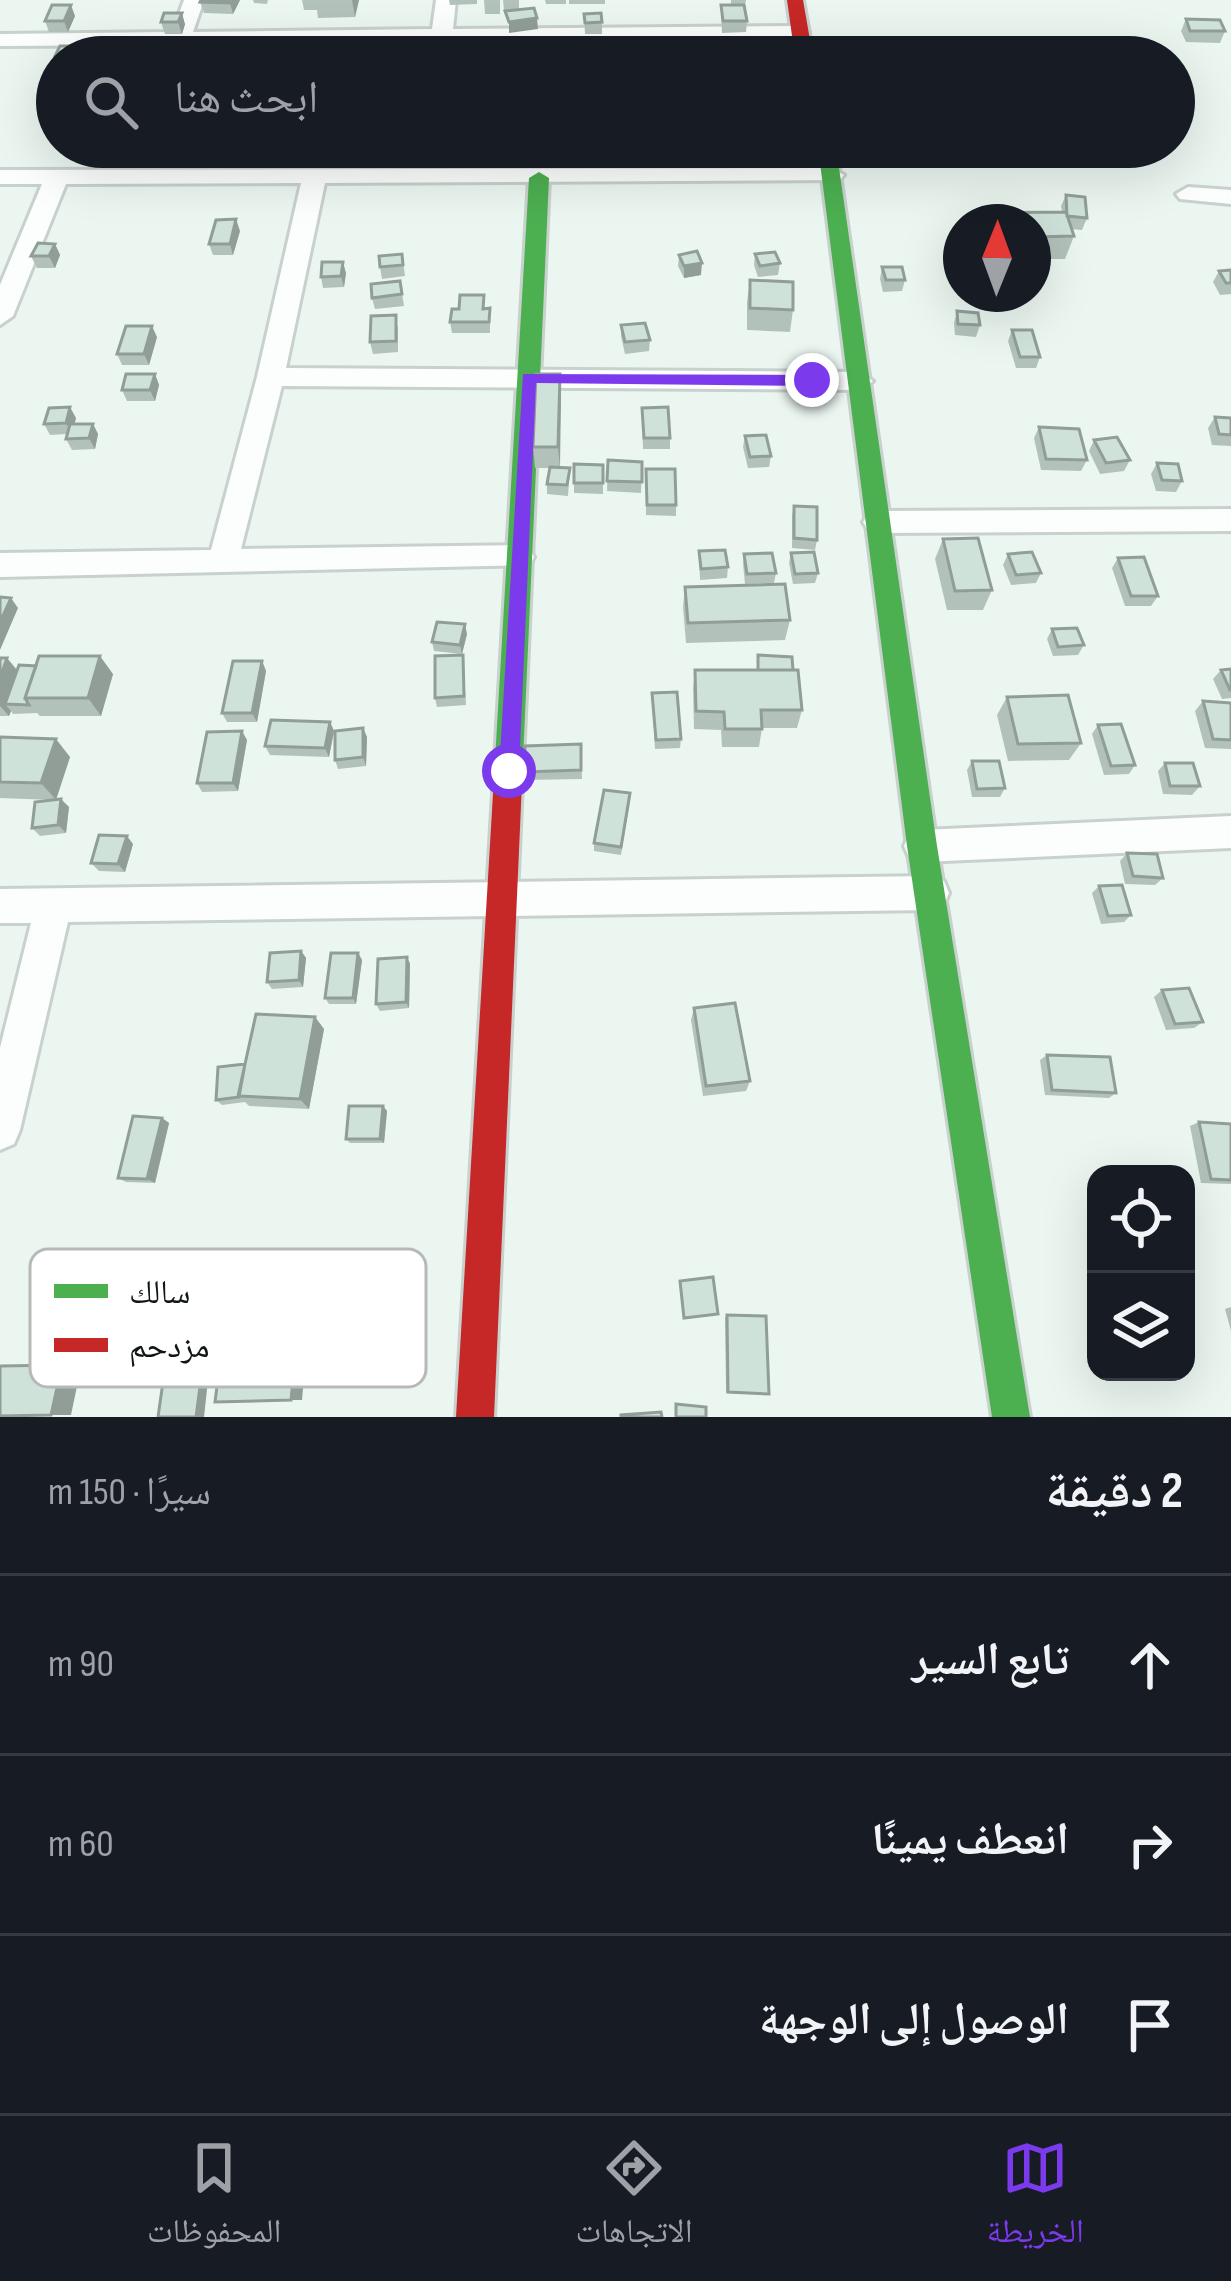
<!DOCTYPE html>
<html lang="ar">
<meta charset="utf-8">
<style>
body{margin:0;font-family:"Sofia Sans Condensed","Noto Naskh Arabic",sans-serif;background:#242831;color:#f1f3f6;direction:rtl}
.controls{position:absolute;right:36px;bottom:36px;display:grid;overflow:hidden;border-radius:24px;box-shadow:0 12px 48px #0002}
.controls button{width:108px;height:108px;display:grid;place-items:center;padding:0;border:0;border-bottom:3px solid #363941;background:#171b24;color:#f1f3f6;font:60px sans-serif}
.compass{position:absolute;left:943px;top:204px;width:108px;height:108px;border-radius:50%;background:#171b24;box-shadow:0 12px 48px #0002;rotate:1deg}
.stop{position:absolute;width:36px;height:36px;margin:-27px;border:9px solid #7c3aed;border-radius:50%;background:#fff}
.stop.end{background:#7c3aed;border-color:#fff;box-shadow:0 3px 12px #0008}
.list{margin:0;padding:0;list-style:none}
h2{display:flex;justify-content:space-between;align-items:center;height:156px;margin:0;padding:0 48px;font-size:51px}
h2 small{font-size:39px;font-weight:400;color:#9ea1a6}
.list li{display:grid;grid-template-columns:78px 1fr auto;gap:36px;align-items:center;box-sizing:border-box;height:180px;padding:0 48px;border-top:3px solid #363941}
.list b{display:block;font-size:45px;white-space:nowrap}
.list em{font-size:39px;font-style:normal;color:#9ea1a6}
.icon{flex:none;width:66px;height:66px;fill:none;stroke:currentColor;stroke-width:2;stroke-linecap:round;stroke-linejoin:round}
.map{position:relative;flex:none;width:1231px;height:1417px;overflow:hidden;direction:ltr}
.search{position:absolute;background:#171b24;box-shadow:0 12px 48px #0002;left:36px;right:36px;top:36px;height:132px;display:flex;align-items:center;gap:30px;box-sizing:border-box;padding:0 42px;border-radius:66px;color:#9ea1a6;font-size:45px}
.sheet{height:696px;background:#171b24}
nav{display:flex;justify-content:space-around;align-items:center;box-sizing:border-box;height:168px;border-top:3px solid #363941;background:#171b24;font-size:33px;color:#9ea1a6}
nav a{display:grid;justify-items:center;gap:6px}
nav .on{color:#7c3aed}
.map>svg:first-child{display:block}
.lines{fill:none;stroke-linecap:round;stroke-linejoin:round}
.street-casing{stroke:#c8d1cd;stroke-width:6}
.fast-casing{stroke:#c8d1cd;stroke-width:6}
.jam-casing{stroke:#c8d1cd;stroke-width:6}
.street{fill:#fcfefd;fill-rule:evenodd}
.fast{fill:#4caf50;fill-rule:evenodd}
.jam{fill:#c62828;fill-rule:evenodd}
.wall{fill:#b2c2bb}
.shaded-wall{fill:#919e98}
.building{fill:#cfe2d9;stroke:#919e98;stroke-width:3}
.route{fill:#7c3aed}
.key{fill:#fff;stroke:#b7b9b8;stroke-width:3}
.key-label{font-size:33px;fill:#0f1613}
</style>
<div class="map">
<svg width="1231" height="1417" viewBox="0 0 1231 1417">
<rect width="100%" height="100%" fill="#ebf6f1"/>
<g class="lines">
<defs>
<path id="street" d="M184 0H204L193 32 432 29 436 0H456L453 29 799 26 809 32 799 38 451 42 450 57H428L430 42 188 44 183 57H165L167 45 0 46V34L172 32Z
M832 168 844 175 840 180 325 183 286 368 859 372 873 381 859 390 282 386 241 549 519 545 530 549 534 557 530 565 0 577V553L211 550 257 377 301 183 66 184 13 316 0 325V285L42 184H0V170Z
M1188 187 1231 190V204L1180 199 1176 194Z
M1231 509V531L878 533 868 530 863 522 868 514 878 511Z
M1231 816V848L922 862 909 857 904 846 909 835 922 830Z
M931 876 944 881 949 893 944 905 931 910 68 922 20 1130 14 1144 0 1150V1048L31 923H0V889Z"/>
<path id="fast" d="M818 147H836L937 846 1030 1417H992L907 846Z
M539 172 549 178 523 760 519 769 509 772 499 769 495 760 529 178Z"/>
<path id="jam" d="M787 0H803L813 57H795Z
M509 748 519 751 523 760 494 1417H456L495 760 499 751Z"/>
</defs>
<use href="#street" class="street-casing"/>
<use href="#fast" class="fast-casing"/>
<use href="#jam" class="jam-casing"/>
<use href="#street" class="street"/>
<use href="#fast" class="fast"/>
<use href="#jam" class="jam"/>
</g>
<path class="wall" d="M240 0 233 14 204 13 200 2Z
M253 0H268L267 4 254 3Z
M302 0H359L355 17 318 18 317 10H304Z
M449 0H477V4L450 5Z
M484 0H500V14H485Z
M503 0H519V9L504 10Z
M545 0H566V4H546Z
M569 0H605V4H569Z
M731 0H746L745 5 731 4Z
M721 5 747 21 746 32 722 33Z
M164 13 185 24 182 34H165L161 22Z
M584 14 602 22V34H585Z
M75 16 68 32H49L45 21Z
M1186 19 1225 31 1220 43 1186 42 1181 31Z
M623 42 649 51V57H623Z
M203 53 202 57H177L176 54Z
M271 147H303L302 160 274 161Z
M318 147H338L337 158 321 159Z
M483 147H498L499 152 484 153Z
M1066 195 1087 218 1082 230 1071 229 1074 236 1065 259H1033V222H981L984 213 1062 212 1061 206Z
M240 231 233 255H213L209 244Z
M55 244 60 255 55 268H37L31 256Z
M402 254 405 276 382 279 380 267Z
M755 254 780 263 778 275 758 277 754 265Z
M679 255 701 275 684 278 678 266Z
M882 267 905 280 902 291 883 292 880 279Z
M1231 270V294L1220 295 1213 282 1219 271Z
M346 273 344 287 323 288 321 277Z
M750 280 793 310 790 332 747 330V302Z
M400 281 404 306 375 309 372 298Z
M968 294H995L992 301 973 303Z
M490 308V333H452L450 322Z
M957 311 980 325 976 337 955 335 954 323Z
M621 325 650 340 649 351 625 354 621 336Z
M398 326V352L373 354 370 342Z
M1012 330 1040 357 1036 368H1016L1008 341Z
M157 337 149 365H122L117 354Z
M155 374 159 385 155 401H127L122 390Z
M560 374V467L570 468 568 496 547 494V484L549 468H535L533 447Z
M1215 417 1231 418V446L1212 445 1208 428Z
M76 418 74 424H93L98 434 95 449 72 450 66 439 67 434 50 435 44 424Z
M642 419 670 438V449H643Z
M1039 427 1087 460 1081 471 1041 470 1034 438Z
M745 436 771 456 769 467 748 468 743 447Z
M1094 440 1130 460 1124 471 1100 474 1089 451Z
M608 460 642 462 641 493 607 491Z
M1157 463 1182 481 1176 492 1156 491 1151 474Z
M603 465V494L574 493V483Z
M646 469 676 505V516L646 515Z
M794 506 817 540 815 550 792 548V516Z
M943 539 992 590 983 610H947L935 559Z
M699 551 728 567 727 578 700 580Z
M791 553 818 573 815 583 793 584 789 563Z
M744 554 776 573 774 583 745 584 743 564Z
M1008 554 1041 573 1036 583 1011 585 1003 565Z
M1118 558 1158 596 1151 606H1125L1112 568Z
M685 587 790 620 785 640 686 643 683 607Z
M1052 629 1084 645 1078 655 1053 656 1047 639Z
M467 634 462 654 434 651 432 642Z
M463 655 466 705 437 707 435 698Z
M758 655 793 670 802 710 797 728H762L759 747H722L721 730 694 729 693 688 695 670H757Z
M0 658 17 671 113 674 101 716H40L37 713 13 714 11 711 9 716H0Z
M262 661 266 671 257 722H227L222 713Z
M1231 669V698L1222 699 1213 679 1221 670Z
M652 693 681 739 680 748 655 749Z
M1007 697 1081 743 1069 760 1008 761 997 715Z
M1203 701 1231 703V749L1205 748 1195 711Z
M330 722 334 731 329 757 270 755 265 746Z
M1098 725 1135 765 1129 774 1104 775 1092 734Z
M363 728 367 737 366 766 338 769 335 760Z
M0 737 70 757 56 799 69 807 66 833 40 836 32 828 53 800 0 798Z
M247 740 238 791 202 792 197 783Z
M581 744 582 779 526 780 525 772Z
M972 761 1005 788 1000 797H972L967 770Z
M1165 763 1200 786 1192 795 1163 794 1158 771Z
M630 801 621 855 594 851V843Z
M133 844 125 872 99 871 91 863Z
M1127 853 1163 878 1155 885 1125 884 1120 861Z
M1099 886 1131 915 1124 922 1101 924 1092 893Z
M301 951 306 958 303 987 272 989 267 982Z
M358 953 362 960 356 1004H329L325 998Z
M407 957 410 964 409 1008 380 1011 376 1004Z
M1162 990 1203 1022 1194 1028 1166 1030 1154 997Z
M694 1008 750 1081 746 1091 703 1096 691 1020Z
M315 1017 324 1029 309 1109 249 1106 245 1102 222 1105 216 1100 245 1064Z
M1047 1055 1116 1093 1109 1098 1045 1095 1040 1060Z
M383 1106 387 1111 384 1143H350L346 1139Z
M162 1118 169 1123 155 1183 126 1182 118 1178Z
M1199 1122 1231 1124V1184L1201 1183 1190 1126Z
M1231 1307V1331L1225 1309Z
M727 1315 769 1394 726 1393 725 1317Z"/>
<path class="shaded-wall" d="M232 0H240L233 14 230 3Z
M352 0H359L355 17Z
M71 5 75 16 68 32 64 21Z
M182 13 185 24 182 34 178 22Z
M537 18 538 29 509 33V22Z
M200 42 203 53 202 57H198L197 53Z
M236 219 240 231 233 255 230 244Z
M55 244 60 255 55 268 49 256Z
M343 262 346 273 344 287 341 276Z
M702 263 701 275 684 278V266Z
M152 326 157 337 149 365 144 354Z
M155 374 159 385 155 401 150 390Z
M560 374 561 396 560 468 558 447Z
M70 407 76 418 72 434 66 423Z
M93 424 98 434 95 449 89 438Z
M11 598 18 608 0 650V622Z
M465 624 467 634 462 654 460 645Z
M100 656 113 674 101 716 88 698Z
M7 658 22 676 5 704 11 711 9 716 0 706V678Z
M262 661 266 671 257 722 252 713Z
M330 722 334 731 329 757 325 748Z
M363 728 367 737 366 766 363 757Z
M242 731 247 740 238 791 233 783Z
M56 739 70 757 56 800 41 783Z
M61 799 69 807 66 833 58 825Z
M127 836 133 844 125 872 118 864Z
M301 951 306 958 303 987 299 980Z
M358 953 362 960 356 1004 353 998Z
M407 957 410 964 409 1008 406 1002Z
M315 1017 324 1029 309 1109 300 1099Z
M383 1106 387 1111 384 1143 380 1139Z
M162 1118 169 1123 155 1183 147 1179Z
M300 1304 310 1308 302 1400H291Z
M62 1365 81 1367 71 1415H51Z
M201 1379 208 1380 204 1417H196Z"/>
<path class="building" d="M201 0H232L230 3 200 2Z
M52 5H71L64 21H45Z
M721 5H744L747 21H723Z
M534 8 537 18 509 22 505 11Z
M164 13H182L178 22H161Z
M601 13 602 22 585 23 584 14Z
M1186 19 1220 20 1225 31H1190Z
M647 41 649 51 624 52 623 42Z
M180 42H200L197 53 176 54Z
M60 46H76L71 56H55Z
M249 50 247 57H226L227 51Z
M271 147H299V149H271Z
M1066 195 1085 197 1087 218 1067 216Z
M1066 212 1074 236 1033 237V222H987L984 213Z
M236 219 230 244H209L216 220Z
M38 243 55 244 49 256H31Z
M697 251 702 263 684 266 679 255Z
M775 252 780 263 760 266 755 254Z
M402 254 403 265 380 267 379 256Z
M322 262H343L341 276 321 277Z
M882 267H902L905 280H886Z
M1231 270V283H1226L1219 271Z
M750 280 793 282V310L750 308Z
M400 281 402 294 372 298 371 284Z
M460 295H484L483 309 490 308 489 322H450L452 309H459Z
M957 311 978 313 980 325 958 324Z
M396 315V341L370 342 371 316Z
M645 323 650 340 625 342 621 325Z
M126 326H152L144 354H117Z
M1012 330H1032L1040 357H1020Z
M126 374H155L150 390H122Z
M536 374H560L558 447H533Z
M70 407 66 423 44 424 49 408Z
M668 407 670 438H644L642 408Z
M1215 417 1231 418V435L1219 434Z
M70 424H93L89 438 66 439Z
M1039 427 1079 429 1087 460 1046 459Z
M766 435 771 456 750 457 745 436Z
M1117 437 1130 460 1106 463 1094 440Z
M608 460 642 462V482L607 481Z
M1157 463 1178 464 1182 481 1162 480Z
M574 464 603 465V483H574Z
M550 467 570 468 567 485 547 484Z
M646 469H675L676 505H647Z
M794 506 817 507V540L794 538Z
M978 538 992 590 955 591 943 539Z
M725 550 728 567 701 569 699 551Z
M814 552 818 573 795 574 791 553Z
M1032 552 1041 573 1016 575 1008 554Z
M772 553 776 573 747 574 744 554Z
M1144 557 1158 596H1131L1118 558Z
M785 584 790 620 688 623 685 587Z
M0 597 11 598 0 622Z
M437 622 465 624 460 645 432 642Z
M1077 628 1084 645 1058 647 1052 629Z
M463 655 464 696 435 698V656Z
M758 655 792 657 793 670H758Z
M39 656H100L88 698H25Z
M0 658H7L0 678Z
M233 661H262L252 713H222Z
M19 665 36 666 25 698 29 705 5 704Z
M1231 669V690H1230L1221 670Z
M695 670H798L802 710H761L762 729H725L724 712 696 711Z
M677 692 681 739 656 740 652 693Z
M1068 695 1081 743 1018 744 1007 697Z
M1203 701 1231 703V740L1213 739Z
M271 720 330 722 325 748 265 746Z
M1121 724 1135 765 1111 766 1098 725Z
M363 728V757L335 760V731Z
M242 731 233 783H197L207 732Z
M0 737 56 739 41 783 0 782Z
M581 744V770L525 772V746Z
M972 761H999L1005 788 977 789Z
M1165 763H1193L1200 786H1170Z
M604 790 630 793 621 847 594 843Z
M61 799 58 825 32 828 35 802Z
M99 835 127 836 118 864 91 863Z
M1127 853 1157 854 1163 878 1133 876Z
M1122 885 1131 915 1108 916 1099 886Z
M301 951 299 980 267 982 270 953Z
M331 953H358L353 998H325Z
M407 957 406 1002 376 1004 378 959Z
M1189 988 1203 1022 1175 1024 1162 990Z
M735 1003 750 1081 706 1086 694 1008Z
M256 1014 315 1017 300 1099 238 1096Z
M1047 1055 1110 1057 1116 1093 1052 1090Z
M245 1064 239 1097 216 1100 218 1067Z
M349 1106H383L380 1139H346Z
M133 1116 162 1118 147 1179 118 1178Z
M1199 1122 1231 1124V1180L1211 1179Z
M713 1277 718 1314 684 1318 680 1281Z
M300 1304 291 1400 215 1402 227 1308Z
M727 1315 766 1316 769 1394 728 1392Z
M62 1365 51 1415 0 1416V1366Z
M201 1379 196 1417H158L163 1382Z
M676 1404 706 1407V1417H676Z
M661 1412 662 1417H621V1415Z"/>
<path class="route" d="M523 374 812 375 820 380 812 386 536 383 519 771 509 780 499 771Z"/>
<rect x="30" y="1249" width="396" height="138" rx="18" class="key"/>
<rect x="54" y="1284" width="54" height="14" fill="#4caf50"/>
<rect x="54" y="1338" width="54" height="14" fill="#c62828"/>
<g class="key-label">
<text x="129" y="1303">سالك</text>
<text x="129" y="1357">مزدحم</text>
</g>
</svg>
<div class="controls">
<button><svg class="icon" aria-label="locate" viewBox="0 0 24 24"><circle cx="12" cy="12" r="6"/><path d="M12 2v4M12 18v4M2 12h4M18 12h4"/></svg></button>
<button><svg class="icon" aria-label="layers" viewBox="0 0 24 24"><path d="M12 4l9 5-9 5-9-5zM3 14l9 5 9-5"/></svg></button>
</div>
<svg class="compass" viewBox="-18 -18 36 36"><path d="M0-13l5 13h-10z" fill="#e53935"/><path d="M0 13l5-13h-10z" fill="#9ea1a6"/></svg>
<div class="stop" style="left:509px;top:771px"></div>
<div class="stop end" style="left:812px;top:380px"></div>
<div class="search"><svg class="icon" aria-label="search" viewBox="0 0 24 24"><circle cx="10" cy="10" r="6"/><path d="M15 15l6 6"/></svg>ابحث هنا</div>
</div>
<section class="sheet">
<h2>2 دقيقة<small>سيرًا · 150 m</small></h2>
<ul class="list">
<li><svg class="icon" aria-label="ahead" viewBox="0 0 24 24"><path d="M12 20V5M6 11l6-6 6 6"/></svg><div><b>تابع السير</b></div><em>90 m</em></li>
<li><svg class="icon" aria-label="right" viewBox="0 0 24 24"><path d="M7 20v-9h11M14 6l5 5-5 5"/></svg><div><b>انعطف يمينًا</b></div><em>60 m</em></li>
<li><svg class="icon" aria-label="arrive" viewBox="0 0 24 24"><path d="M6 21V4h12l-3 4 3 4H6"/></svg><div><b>الوصول إلى الوجهة</b></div></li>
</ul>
</section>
<nav>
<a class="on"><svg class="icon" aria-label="map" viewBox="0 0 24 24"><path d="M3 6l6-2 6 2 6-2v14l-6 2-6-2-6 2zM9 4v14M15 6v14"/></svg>الخريطة</a>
<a><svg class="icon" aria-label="directions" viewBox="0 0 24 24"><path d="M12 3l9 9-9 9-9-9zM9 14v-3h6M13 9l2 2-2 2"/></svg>الاتجاهات</a>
<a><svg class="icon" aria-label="saved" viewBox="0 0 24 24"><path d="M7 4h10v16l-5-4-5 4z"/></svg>المحفوظات</a>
</nav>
